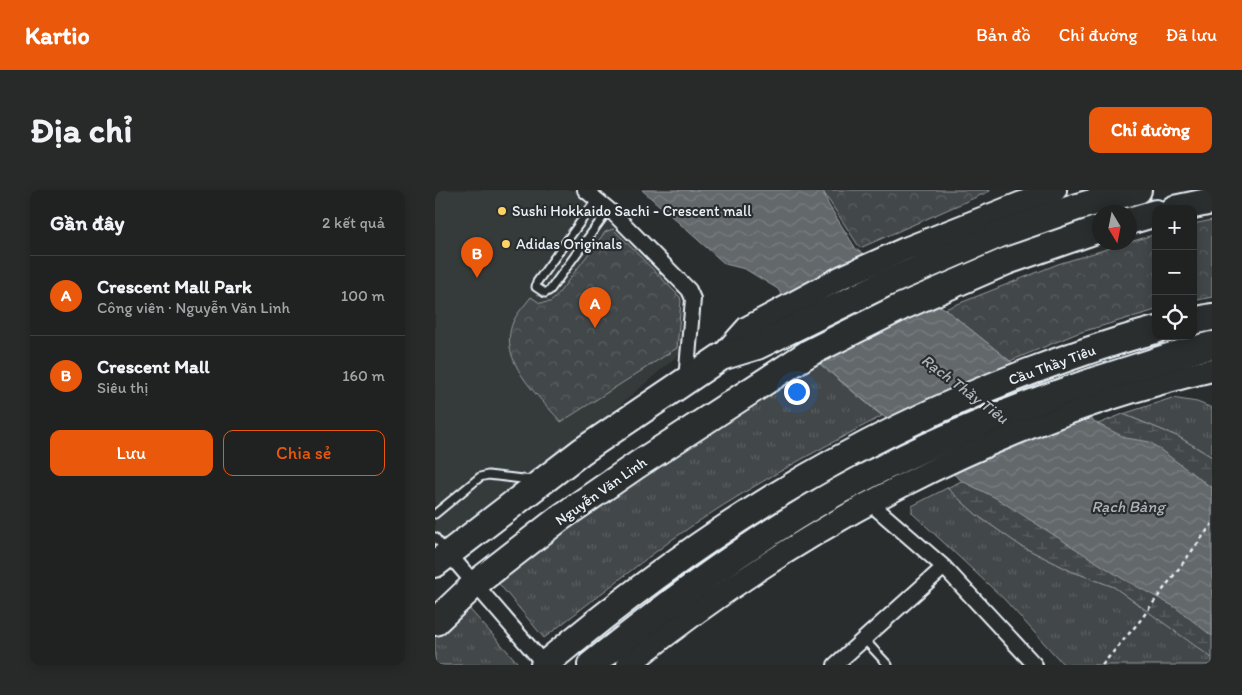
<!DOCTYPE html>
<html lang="vi">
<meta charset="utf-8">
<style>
body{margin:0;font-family:Itim,sans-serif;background:#282a2a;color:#f1f3f6}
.controls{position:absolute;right:15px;top:15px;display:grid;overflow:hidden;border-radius:10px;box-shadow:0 2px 12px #0003}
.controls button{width:45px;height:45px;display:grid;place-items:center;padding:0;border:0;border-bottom:1px solid #3d3f40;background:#202222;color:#f1f3f6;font:25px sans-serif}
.compass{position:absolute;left:657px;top:15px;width:45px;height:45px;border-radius:50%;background:#202222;box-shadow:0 2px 12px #0003;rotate:170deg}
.you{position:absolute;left:361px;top:201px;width:18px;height:18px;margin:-12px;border:4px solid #fff;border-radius:50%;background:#1a73e8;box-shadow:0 0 0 8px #1a73e833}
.badge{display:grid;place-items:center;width:32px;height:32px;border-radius:50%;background:#ea580c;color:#fff;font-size:16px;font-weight:700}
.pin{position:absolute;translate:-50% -41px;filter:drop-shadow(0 1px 2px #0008)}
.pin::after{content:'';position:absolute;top:26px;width:18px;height:15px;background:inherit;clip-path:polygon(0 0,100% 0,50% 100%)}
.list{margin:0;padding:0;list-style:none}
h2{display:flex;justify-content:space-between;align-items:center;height:65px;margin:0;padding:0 20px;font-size:21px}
h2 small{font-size:16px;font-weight:400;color:#a2a4a5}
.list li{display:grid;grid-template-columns:32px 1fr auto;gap:15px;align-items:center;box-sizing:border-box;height:80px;padding:0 20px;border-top:1px solid #3d3f40}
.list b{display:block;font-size:19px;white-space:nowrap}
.list p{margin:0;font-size:16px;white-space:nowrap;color:#a2a4a5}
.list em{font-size:16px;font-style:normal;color:#a2a4a5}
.actions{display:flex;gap:10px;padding:15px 20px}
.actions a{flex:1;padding:11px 0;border:1px solid #ea580c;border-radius:10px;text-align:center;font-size:18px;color:#ea580c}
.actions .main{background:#ea580c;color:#fff}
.icon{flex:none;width:28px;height:28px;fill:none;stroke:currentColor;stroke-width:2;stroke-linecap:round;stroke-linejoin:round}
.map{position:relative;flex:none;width:777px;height:475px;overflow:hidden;border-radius:10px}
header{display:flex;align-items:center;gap:30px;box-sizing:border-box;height:70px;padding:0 25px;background:#ea580c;color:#fff}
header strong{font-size:24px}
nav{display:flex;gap:28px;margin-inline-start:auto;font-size:18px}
.intro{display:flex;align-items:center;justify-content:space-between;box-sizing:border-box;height:120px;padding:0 30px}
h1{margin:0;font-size:35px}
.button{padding:12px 22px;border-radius:10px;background:#ea580c;color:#fff;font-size:18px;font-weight:700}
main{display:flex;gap:30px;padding:0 30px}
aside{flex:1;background:#202222;border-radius:10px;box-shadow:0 2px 12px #0003}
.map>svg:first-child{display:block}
.built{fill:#363a3b}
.grass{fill:url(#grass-tufts);stroke:#959ca0}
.forest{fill:url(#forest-crowns);stroke:#959ca0}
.wetland{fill:url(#wetland-marsh);stroke:#959ca0}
.water{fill:url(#water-waves);stroke:#989fa3}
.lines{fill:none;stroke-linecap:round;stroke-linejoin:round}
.lane-casing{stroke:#e8f1f8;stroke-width:11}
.street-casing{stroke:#e8f1f8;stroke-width:18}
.primary-casing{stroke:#e8f1f8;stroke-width:26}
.highway-casing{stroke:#e8f1f8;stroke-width:30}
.path{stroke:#e8f1f8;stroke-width:2.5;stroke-dasharray:4 4;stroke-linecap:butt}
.lane{stroke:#2a2d2e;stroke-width:7}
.street{stroke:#2a2d2e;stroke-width:14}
.primary{stroke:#2a2d2e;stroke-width:22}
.highway{stroke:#2a2d2e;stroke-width:26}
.poi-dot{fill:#ffd166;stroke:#2a2d2e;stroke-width:2}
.labels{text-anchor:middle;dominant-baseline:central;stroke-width:4.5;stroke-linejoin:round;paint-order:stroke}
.poi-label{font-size:15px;fill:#e8f1f8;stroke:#2a2d2e;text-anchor:start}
.street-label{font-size:15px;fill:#e8f1f8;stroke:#2a2d2e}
.water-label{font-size:16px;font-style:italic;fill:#acb3b9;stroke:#2a2d2e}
</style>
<header>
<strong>Kartio</strong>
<nav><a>Bản đồ</a><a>Chỉ đường</a><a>Đã lưu</a></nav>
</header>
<div class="intro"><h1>Địa chỉ</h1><a class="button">Chỉ đường</a></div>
<main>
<aside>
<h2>Gần đây<small>2 kết quả</small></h2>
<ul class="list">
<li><span class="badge">A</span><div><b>Crescent Mall Park</b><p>Công viên · Nguyễn Văn Linh</p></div><em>100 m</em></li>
<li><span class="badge">B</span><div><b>Crescent Mall</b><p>Siêu thị</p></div><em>160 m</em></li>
</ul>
<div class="actions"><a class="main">Lưu</a><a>Chia sẻ</a></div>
</aside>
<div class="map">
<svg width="777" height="475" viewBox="0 0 777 475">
<defs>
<pattern id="grass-tufts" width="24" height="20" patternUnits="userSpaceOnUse" patternTransform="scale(1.25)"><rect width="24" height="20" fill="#424648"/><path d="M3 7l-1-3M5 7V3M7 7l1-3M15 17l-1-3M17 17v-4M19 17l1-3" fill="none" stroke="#5d6163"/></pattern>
<pattern id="forest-crowns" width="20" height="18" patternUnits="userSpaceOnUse" patternTransform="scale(1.25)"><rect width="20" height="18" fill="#424648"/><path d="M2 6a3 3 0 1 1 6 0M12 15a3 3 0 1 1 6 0" fill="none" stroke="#5d6163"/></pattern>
<pattern id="wetland-marsh" width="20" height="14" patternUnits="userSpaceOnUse" patternTransform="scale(1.25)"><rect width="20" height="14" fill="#424648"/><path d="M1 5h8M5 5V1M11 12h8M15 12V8" fill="none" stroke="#5d6163"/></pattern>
<pattern id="water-waves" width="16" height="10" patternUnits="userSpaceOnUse" patternTransform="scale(1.25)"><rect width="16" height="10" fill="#63686b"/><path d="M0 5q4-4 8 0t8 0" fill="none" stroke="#797e81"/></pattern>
</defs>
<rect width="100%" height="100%" fill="#2a2d2e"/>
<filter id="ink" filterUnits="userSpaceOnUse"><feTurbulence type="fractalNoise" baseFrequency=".02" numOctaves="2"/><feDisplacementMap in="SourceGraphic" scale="10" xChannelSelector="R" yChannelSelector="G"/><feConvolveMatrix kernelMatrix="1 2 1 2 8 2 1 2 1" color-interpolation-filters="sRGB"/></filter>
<g filter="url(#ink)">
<path class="built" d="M0 0H152L220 62 262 149 149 246 0 362Z"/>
<path class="grass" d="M385 174 447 226C375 264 304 302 238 349 194 381 152 415 109 448L60 389 120 340 350 193Z
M737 208 762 212 777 218V267L744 247 688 224Z
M512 298 543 326 586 356 636 381 679 397 774 465 777 468V475H629L569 409 477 323V316Z
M30 414 82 472 80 475H0V442Z"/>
<path class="forest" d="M387 0H555V1L425 58Z
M777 30V107L758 111V34Z
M178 39 245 107 246 111 242 158 126 232C104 206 62 171 78 132 82 123 90 115 96 107L105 113 115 112 120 108 170 42Z
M721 44V120L643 143 575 171 510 119 623 74Z"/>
<path class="wetland" d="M688 224 744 247 777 267V340L663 234Z
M553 278 777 423V468L679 397 636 381 586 356 543 326 512 298Z"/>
<path class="water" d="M207 0H388L393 14 421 59 510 119 575 171 663 234 691 248 715 252 777 298V446L740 417 688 389 561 308 527 291 385 174 343 99 310 79 290 74Z"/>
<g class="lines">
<defs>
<path id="lane" d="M162 9 102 92 101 97 110 103 115 100 174 19
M0 324 45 287 53 285 96 290
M0 347 11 361
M429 449 453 475"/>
<path id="street" d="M150 0 179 24 254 100 258 109 251 190
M435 313 509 377 600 475
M13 363 110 475
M400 475 509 377"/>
<path id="primary" d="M286 167 312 138 407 87 470 59 620 0
M193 475C361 339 565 229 777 180"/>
<path id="highway" d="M739 19 777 11
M694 31 721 23
M758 131 777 127
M0 374 147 261 286 167 322 156 449 94 565 44 642 17 703 0
M0 432 40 394 125 328 202 275 374 163 466 117 572 71 664 39
M109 475C261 347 412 250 599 180 639 165 679 151 721 140
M156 475C235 412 315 351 404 301 494 251 592 212 690 181 719 172 747 162 777 155"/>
</defs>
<use href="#lane" class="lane-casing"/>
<use href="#street" class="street-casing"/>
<use href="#primary" class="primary-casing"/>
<use href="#highway" class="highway-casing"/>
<path class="path" d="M667 475 704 432 777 334"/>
<use href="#lane" class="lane"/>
<use href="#street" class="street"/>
<use href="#primary" class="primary"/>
<use href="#highway" class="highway"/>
</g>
</g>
<g class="poi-dot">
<circle cx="67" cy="21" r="5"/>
<circle cx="71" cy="54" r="5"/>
</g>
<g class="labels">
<g class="poi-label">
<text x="77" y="21">Sushi Hokkaido Sachi - Crescent mall</text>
<text x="81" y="54">Adidas Originals</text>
</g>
<g class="street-label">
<text transform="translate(617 175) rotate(-20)">Cầu Thầy Tiêu</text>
<text transform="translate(166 301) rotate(-35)">Nguyễn Văn Linh</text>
</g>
<g class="water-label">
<text transform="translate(530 199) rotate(37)">Rạch Thầy Tiêu</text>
<text x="693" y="316">Rạch Bàng</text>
</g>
</g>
</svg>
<div class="controls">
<button>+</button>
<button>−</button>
<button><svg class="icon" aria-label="locate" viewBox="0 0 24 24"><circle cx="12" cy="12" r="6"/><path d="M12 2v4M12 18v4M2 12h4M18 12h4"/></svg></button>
</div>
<svg class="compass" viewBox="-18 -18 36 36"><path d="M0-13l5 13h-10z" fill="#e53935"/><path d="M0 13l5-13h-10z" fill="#a2a4a5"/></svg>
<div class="you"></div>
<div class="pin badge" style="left:160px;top:138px">A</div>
<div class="pin badge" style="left:42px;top:88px">B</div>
</div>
</main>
